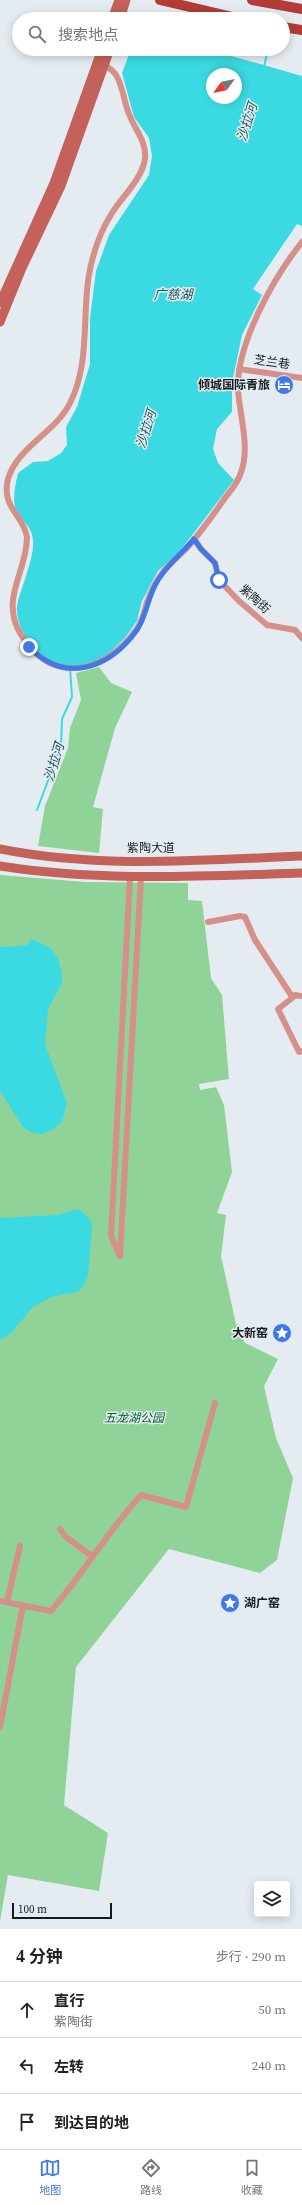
<!DOCTYPE html>
<html lang="zh">
<meta charset="utf-8">
<style>
body{margin:0;font-family:"Source Serif 4","Noto Sans SC",serif;background:#f2f2f2;color:#222}
.controls{position:absolute;right:12px;bottom:12px;display:grid;overflow:hidden;border-radius:4px;box-shadow:0 2px 10px #0003}
.controls button{width:36px;height:36px;display:grid;place-items:center;padding:0;border:0;border-bottom:1px solid #e0e0e0;background:#fff;color:#222;font:20px sans-serif}
.compass{position:absolute;left:206px;top:68px;width:36px;height:36px;border-radius:50%;background:#fff;box-shadow:0 2px 10px #0003;rotate:237deg}
.scale{position:absolute;left:12px;bottom:10px;width:100px;box-sizing:border-box;padding-left:4px;border:2px solid #171a1c;border-top:0;font-size:11px;line-height:14px;white-space:nowrap;color:#171a1c;-webkit-text-stroke:3px #e4ecf2;paint-order:stroke}
.stop{position:absolute;width:12px;height:12px;margin:-9px;border:3px solid #4078e8;border-radius:50%;background:#fff}
.stop.end{background:#4078e8;border-color:#fff;box-shadow:0 1px 4px #0008}
.list{margin:0;padding:0;list-style:none}
h2{display:flex;justify-content:space-between;align-items:center;height:52px;margin:0;padding:0 16px;font-size:17px}
h2 small{font-size:13px;font-weight:400;color:#767676}
.list li{display:grid;grid-template-columns:26px 1fr auto;gap:12px;align-items:center;box-sizing:border-box;height:56px;padding:0 16px;border-top:1px solid #e0e0e0}
.list b{display:block;font-size:15px;white-space:nowrap}
.list p{margin:0;font-size:13px;white-space:nowrap;color:#767676}
.list em{font-size:13px;font-style:normal;color:#767676}
.icon{flex:none;width:22px;height:22px;fill:none;stroke:currentColor;stroke-width:2;stroke-linecap:round;stroke-linejoin:round}
.map{position:relative;flex:none;width:302px;height:1929px;overflow:hidden}
.search{position:absolute;background:#fff;box-shadow:0 2px 10px #0003;left:12px;right:12px;top:12px;height:44px;display:flex;align-items:center;gap:10px;box-sizing:border-box;padding:0 14px;border-radius:22px;color:#767676;font-size:15px}
.sheet{height:220px;background:#fff}
nav{display:flex;justify-content:space-around;align-items:center;box-sizing:border-box;height:56px;border-top:1px solid #e0e0e0;background:#fff;font-size:11px;color:#767676}
nav a{display:grid;justify-items:center;gap:2px}
nav .on{color:#4078e8}
.map>svg:first-child{display:block}
.green{fill:#90d398}
.water{fill:#3bdae2;fill-rule:evenodd}
.lines{fill:none;stroke-linecap:round;stroke-linejoin:round}
.stream{stroke:#3bdae2;stroke-width:2}
.street{stroke:#d49089;stroke-width:6}
.secondary{stroke:#c3615a;stroke-width:9}
.primary{stroke:#b43b36;stroke-width:10}
.route{stroke:#4078e8;stroke-width:5}
.labels{text-anchor:middle;dominant-baseline:central;stroke-width:3;stroke-linejoin:round;paint-order:stroke}
.street-label{font-size:12px;fill:#171a1c;stroke:#e4ecf2}
.poi-label{font-size:12px;font-weight:bold;fill:#171a1c;stroke:#e4ecf2;text-anchor:end}
.park-label{font-size:12px;font-style:italic;fill:#006021;stroke:#e4ecf2}
.water-label{font-size:13px;font-style:italic;fill:#16565a;stroke:#e4ecf2}
</style>
<div class="map">
<svg width="302" height="1929" viewBox="0 0 302 1929">
<rect width="100%" height="100%" fill="#e4ecf2"/>
<path class="green" d="M99 667 111 683 132 692 115 728 93 807 103 809 99 853 38 846 45 806 68 748 70 728 81 700 76 673Z
M0 875 85 882 188 883V900L202 901 211 978 222 995 229 1079 199 1084 200 1090 216 1087 224 1105 232 1172 217 1213 226 1215 221 1256 236 1324 245 1343 278 1359 264 1386 276 1438 293 1478 277 1560 260 1573 169 1549 76 1667 64 1805 108 1833 99 1891 8 1875 0 1921Z"/>
<path class="water" d="M131 49H207L302 76V226L297 224 253 289 262 295 242 335 232 383V412L217 429 213 449 218 463 234 480 197 529 177 554 158 571 142 601 137 621 125 638 105 657 77 669C67 666 57 664 48 660 31 653 12 620 18 601 22 586 35 555 33 540 32 529 26 524 20 517 10 504 15 487 18 473L33 462 48 461 61 453 67 445 66 427 77 407 90 364V318L96 271 109 235 149 175 152 156 149 138 134 117 122 73ZM212 74H236V98H212Z
M30 939 41 943 51 949 58 959 62 973V983L48 1009 45 1044 67 1103 62 1122 52 1130 41 1134 30 1132 23 1127 0 1091V947L28 945Z
M77 1209C85 1213 91 1217 92 1226L88 1276 82 1288 76 1292 51 1297 33 1307 11 1333 0 1340V1218L58 1215Z"/>
<g class="lines">
<path class="stream" d="M264 67 268 49
M37 810 61 746 62 719 72 697 70 668"/>
<path class="street" d="M104 65C109 68 113 70 116 75 123 86 124 102 129 114 135 130 147 142 145 159 142 179 122 197 112 213 103 227 97 242 93 257 79 305 93 358 70 403 56 432 17 447 8 479 1 508 23 514 27 537 27 572 0 598 20 633 50 686 104 674 136 630 143 621 144 612 147 602 151 591 156 581 163 572 170 563 178 557 185 550 200 534 212 516 225 498 230 491 237 484 240 475 251 449 240 418 238 390 236 344 274 277 302 242
M239 369 302 378
M194 539 201 549 215 563 219 580 239 601 267 625 295 630 302 638
M208 922 240 916 245 917 255 940 291 995 302 996
M296 995 278 1009 299 1052 302 1051
M120 1256 111 1236 130 877
M120 1256 141 877
M60 1529 66 1537 93 1557
M0 1601 51 1611C83 1574 108 1531 141 1495L186 1507 215 1403
M7 1602 20 1546
M0 1727 23 1605"/>
<path class="secondary" d="M112 19 119 0
M120 19 126 0
M0 303 54 183 102 49
M0 322 22 268 61 186 110 49
M0 849C99 869 202 860 302 856
M0 866C100 882 201 876 302 873"/>
<path class="primary" d="M160 0 241 19
M252 0 302 9
M283 27 302 30"/>
</g>
<g class="lines">
<path class="route" d="M29 647C65 684 109 669 137 630 147 615 148 595 158 580 168 564 182 553 194 539L201 549 215 563 219 580"/>
</g>
<defs>
<symbol id="hotel-disc" viewBox="-11 -11 22 22"><circle r="9.5" fill="#4078e8" stroke="#e4ecf2"/><path d="M-6-4.5h1.5V1H6V5H4.5V3h-9V5H-6ZM-4 0a1.8 1.8 0 1 1 3.6 0ZM.5 0V-2.5h3Q6-2.5 6 0Z" fill="#fff"/></symbol>
<symbol id="sight-disc" viewBox="-11 -11 22 22"><circle r="9.5" fill="#4078e8" stroke="#e4ecf2"/><path d="M0-6L1.8-2.2L6-1.7L2.9 1.2L3.7 5.4L0 3.3L-3.7 5.4L-2.9 1.2L-6-1.7L-1.8-2.2Z" fill="#fff"/></symbol>
</defs>
<g fill-rule="evenodd">
<use href="#hotel-disc" x="273" y="374" width="22" height="22"/>
<use href="#sight-disc" x="271" y="1322" width="22" height="22"/>
<use href="#sight-disc" x="219" y="1592" width="22" height="22"/>
</g>
<g class="labels">
<g class="street-label">
<text transform="translate(272 362) rotate(8)">芝兰巷</text>
<text transform="translate(255 599) rotate(42)">紫陶街</text>
<text x="151" y="848">紫陶大道</text>
</g>
<g class="poi-label">
<text x="270" y="385">倾城国际青旅</text>
<text x="268" y="1333">大新窑</text>
<text x="244" y="1603" text-anchor="start">湖广窑</text>
</g>
<g class="park-label">
<text x="134" y="1418">五龙湖公园</text>
</g>
<g class="water-label">
<text transform="translate(247 122) rotate(-72)">沙拉河</text>
<text x="173" y="294">广慈湖</text>
<text transform="translate(146 429) rotate(-72)">沙拉河</text>
<text transform="translate(54 762) rotate(-73)">沙拉河</text>
</g>
</g>
</svg>
<div class="controls">
<button><svg class="icon" aria-label="layers" viewBox="0 0 24 24"><path d="M12 4l9 5-9 5-9-5zM3 14l9 5 9-5"/></svg></button>
</div>
<svg class="compass" viewBox="-18 -18 36 36"><path d="M0-13l5 13h-10z" fill="#e53935"/><path d="M0 13l5-13h-10z" fill="#767676"/></svg>
<div class="scale">100 m</div>
<div class="stop" style="left:219px;top:580px"></div>
<div class="stop end" style="left:29px;top:647px"></div>
<div class="search"><svg class="icon" aria-label="search" viewBox="0 0 24 24"><circle cx="10" cy="10" r="6"/><path d="M15 15l6 6"/></svg>搜索地点</div>
</div>
<section class="sheet">
<h2>4 分钟<small>步行 · 290 m</small></h2>
<ul class="list">
<li><svg class="icon" aria-label="ahead" viewBox="0 0 24 24"><path d="M12 20V5M6 11l6-6 6 6"/></svg><div><b>直行</b><p>紫陶街</p></div><em>50 m</em></li>
<li><svg class="icon" aria-label="left" viewBox="0 0 24 24"><path d="M17 20v-9H6M10 6l-5 5 5 5"/></svg><div><b>左转</b></div><em>240 m</em></li>
<li><svg class="icon" aria-label="arrive" viewBox="0 0 24 24"><path d="M6 21V4h12l-3 4 3 4H6"/></svg><div><b>到达目的地</b></div></li>
</ul>
</section>
<nav>
<a class="on"><svg class="icon" aria-label="map" viewBox="0 0 24 24"><path d="M3 6l6-2 6 2 6-2v14l-6 2-6-2-6 2zM9 4v14M15 6v14"/></svg>地图</a>
<a><svg class="icon" aria-label="directions" viewBox="0 0 24 24"><path d="M12 3l9 9-9 9-9-9zM9 14v-3h6M13 9l2 2-2 2"/></svg>路线</a>
<a><svg class="icon" aria-label="saved" viewBox="0 0 24 24"><path d="M7 4h10v16l-5-4-5 4z"/></svg>收藏</a>
</nav>
